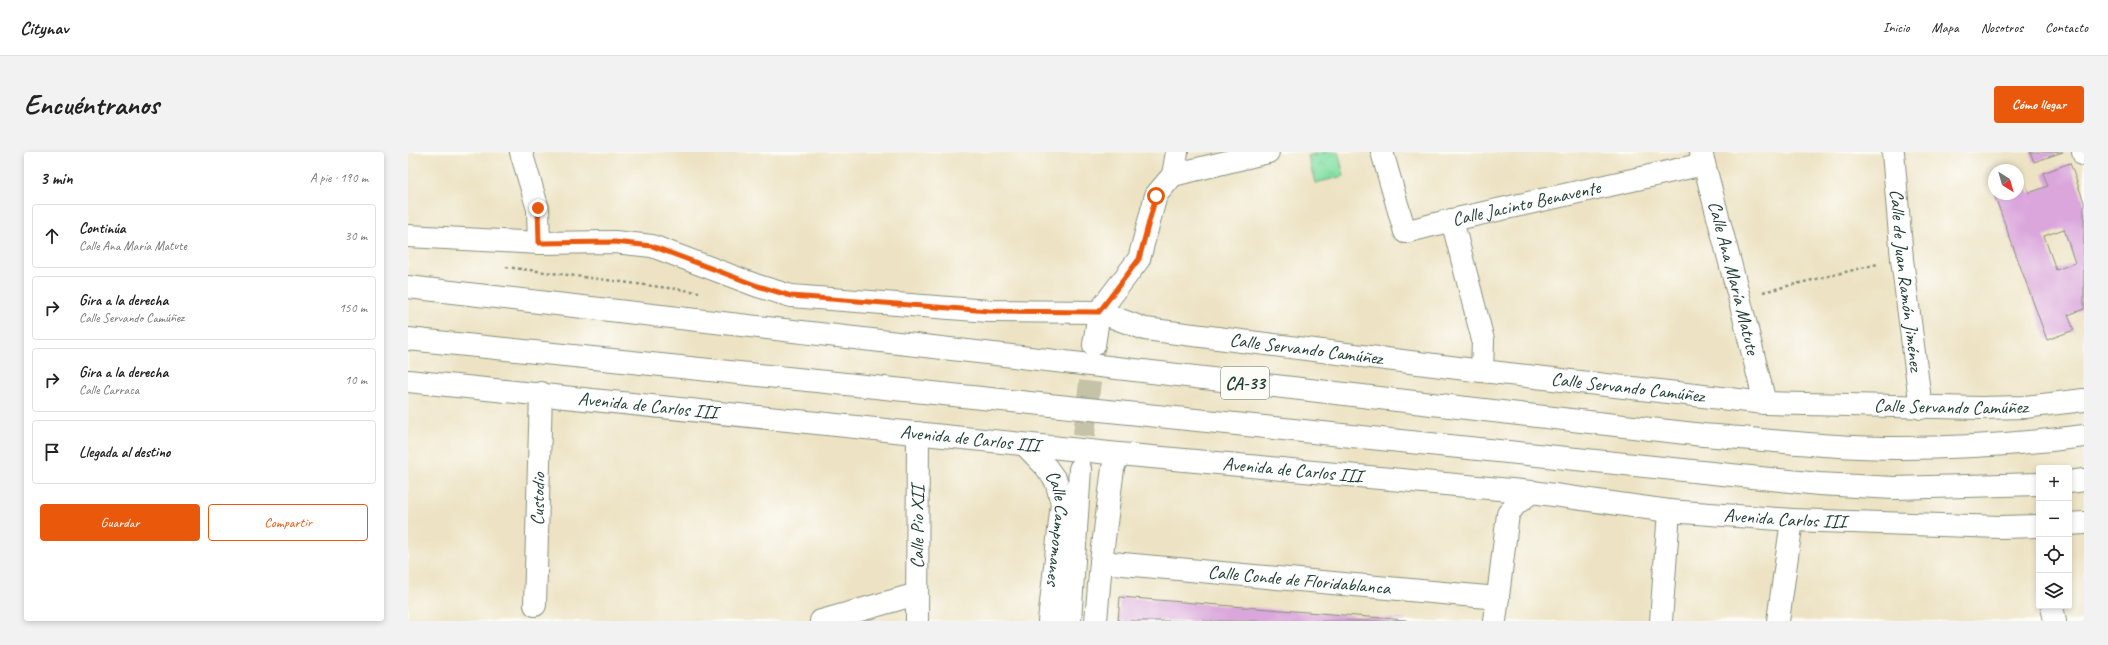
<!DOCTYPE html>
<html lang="es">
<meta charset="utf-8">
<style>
body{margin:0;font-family:Caveat,sans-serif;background:#f2f2f2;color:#222}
.controls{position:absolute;right:12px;bottom:12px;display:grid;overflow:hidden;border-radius:4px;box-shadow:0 2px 6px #0003}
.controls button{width:36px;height:36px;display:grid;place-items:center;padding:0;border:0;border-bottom:1px solid #e0e0e0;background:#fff;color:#222;font:20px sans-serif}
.compass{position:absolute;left:1580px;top:12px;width:36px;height:36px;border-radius:50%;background:#fff;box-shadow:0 2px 6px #0003;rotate:143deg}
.stop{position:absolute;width:12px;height:12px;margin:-9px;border:3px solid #ea580c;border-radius:50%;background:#fff}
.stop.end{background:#ea580c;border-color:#fff;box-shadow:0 1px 4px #0008}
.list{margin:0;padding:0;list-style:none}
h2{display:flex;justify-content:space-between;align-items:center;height:52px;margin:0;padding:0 16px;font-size:17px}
h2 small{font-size:13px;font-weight:400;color:#767676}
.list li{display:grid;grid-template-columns:26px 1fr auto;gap:12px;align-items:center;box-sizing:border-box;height:64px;margin:0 8px 8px;padding:0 8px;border:1px solid #e0e0e0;border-radius:4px}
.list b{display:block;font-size:15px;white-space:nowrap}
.list p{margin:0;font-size:13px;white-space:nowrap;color:#767676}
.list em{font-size:13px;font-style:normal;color:#767676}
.actions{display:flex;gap:8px;padding:12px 16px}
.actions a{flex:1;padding:9px 0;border:1px solid #ea580c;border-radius:4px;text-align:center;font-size:14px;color:#ea580c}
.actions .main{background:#ea580c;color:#fff}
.icon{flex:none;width:22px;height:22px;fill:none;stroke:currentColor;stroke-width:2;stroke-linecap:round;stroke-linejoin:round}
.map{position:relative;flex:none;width:1676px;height:469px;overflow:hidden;border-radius:4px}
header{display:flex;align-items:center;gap:24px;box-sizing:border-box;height:56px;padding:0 20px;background:#fff;border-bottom:1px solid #e0e0e0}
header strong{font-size:19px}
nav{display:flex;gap:22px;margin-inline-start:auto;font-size:14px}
.intro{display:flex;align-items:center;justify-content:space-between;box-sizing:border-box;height:96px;padding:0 24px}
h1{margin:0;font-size:28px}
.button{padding:10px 18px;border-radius:4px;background:#ea580c;color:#fff;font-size:14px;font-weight:700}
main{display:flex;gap:24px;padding:0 24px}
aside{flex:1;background:#fff;border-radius:4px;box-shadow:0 2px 6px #0003}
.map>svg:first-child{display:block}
.park{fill:url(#park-crowns);stroke:#528e6c}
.building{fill:#daa6dc;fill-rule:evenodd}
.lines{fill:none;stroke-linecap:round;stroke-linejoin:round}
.street-tunnel{stroke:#c4c2a7;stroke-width:22;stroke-dasharray:22 11;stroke-linecap:butt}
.street-casing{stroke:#86907c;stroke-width:24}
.highway-casing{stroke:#86907c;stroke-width:24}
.path{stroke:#86907c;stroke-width:2.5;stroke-dasharray:3 3;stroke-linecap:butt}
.street{stroke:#fff;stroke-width:22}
.highway{stroke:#fff;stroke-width:22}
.route{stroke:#ea580c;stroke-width:5}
.labels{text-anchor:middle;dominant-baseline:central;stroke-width:3.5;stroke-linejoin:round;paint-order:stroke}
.shield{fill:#fdfcf7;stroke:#62766e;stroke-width:1}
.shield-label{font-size:18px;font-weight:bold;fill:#1f3d34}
.street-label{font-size:19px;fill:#1f3d34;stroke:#fdfcf7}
</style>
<header>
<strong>Citynav</strong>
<nav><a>Inicio</a><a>Mapa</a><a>Nosotros</a><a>Contacto</a></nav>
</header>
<div class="intro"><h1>Encuéntranos</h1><a class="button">Cómo llegar</a></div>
<main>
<aside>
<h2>3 min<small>A pie · 190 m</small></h2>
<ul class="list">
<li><svg class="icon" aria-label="ahead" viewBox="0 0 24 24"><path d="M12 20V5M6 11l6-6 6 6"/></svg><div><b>Continúa</b><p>Calle Ana María Matute</p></div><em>30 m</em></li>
<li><svg class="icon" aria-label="right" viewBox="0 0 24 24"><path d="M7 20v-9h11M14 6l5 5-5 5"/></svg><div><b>Gira a la derecha</b><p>Calle Servando Camúñez</p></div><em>150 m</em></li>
<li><svg class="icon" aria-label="right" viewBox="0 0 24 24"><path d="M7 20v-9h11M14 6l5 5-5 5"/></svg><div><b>Gira a la derecha</b><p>Calle Carraca</p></div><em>10 m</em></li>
<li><svg class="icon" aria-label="arrive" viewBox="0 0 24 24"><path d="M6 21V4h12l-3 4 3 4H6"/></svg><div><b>Llegada al destino</b></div></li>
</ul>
<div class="actions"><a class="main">Guardar</a><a>Compartir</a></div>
</aside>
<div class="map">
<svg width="1676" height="469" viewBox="0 0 1676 469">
<defs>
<pattern id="park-crowns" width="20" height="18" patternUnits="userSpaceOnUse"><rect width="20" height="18" fill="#86e0a5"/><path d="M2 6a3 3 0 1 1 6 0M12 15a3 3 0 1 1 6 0" fill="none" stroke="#73c18f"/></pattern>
</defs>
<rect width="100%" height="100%" fill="#fdfcf7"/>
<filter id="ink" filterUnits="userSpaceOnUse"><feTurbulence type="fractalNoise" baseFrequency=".025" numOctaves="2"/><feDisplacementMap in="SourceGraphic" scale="8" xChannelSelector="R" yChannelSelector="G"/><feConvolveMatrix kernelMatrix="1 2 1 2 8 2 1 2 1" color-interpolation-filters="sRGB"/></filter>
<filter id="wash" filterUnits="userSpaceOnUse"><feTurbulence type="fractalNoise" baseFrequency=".012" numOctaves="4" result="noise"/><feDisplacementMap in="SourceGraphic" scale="16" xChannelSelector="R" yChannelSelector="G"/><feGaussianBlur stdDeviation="0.9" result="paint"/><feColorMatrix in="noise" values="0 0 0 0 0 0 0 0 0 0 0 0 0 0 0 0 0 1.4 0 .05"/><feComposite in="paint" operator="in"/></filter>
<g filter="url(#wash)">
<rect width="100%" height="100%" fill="#ede3c4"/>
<path class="park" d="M916 0H930L936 24 907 31 900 4Z"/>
<g id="blocks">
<path class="building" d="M1622 0H1655L1626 10Z
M1662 11 1676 50V157L1660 163 1666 178 1639 188 1586 42H1610V26L1615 24 1621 41 1640 34 1635 21ZM1656 77 1667 111 1648 118 1636 84Z
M712 445 998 468V469H710Z"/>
</g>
</g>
<g filter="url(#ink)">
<use href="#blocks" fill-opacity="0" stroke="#86907c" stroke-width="1"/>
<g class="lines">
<path class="street-tunnel" d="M672 317 686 195"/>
<defs>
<g id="street">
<path d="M113 0 130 57 131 91"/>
<path d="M974 0 997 80 1044 68"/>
<path id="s1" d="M1293 0 1331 145 1357 251"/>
<path id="s2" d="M1485 0 1494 107 1513 256"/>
<path d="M1675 0 1676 3"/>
<path d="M765 23 860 0"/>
<path id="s3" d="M0 84 131 91 206 90 244 94 350 134 383 144 581 159 691 160 737 177 1074 219 1357 251 1572 256 1617 255 1676 248"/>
<path d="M686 193 691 160 731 107 748 43 765 23 769 0"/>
<path id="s4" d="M1074 219 1075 188 1044 68 1296 12"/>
<path id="s5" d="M0 229 711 302 1124 340 1261 359 1384 368 1592 375 1631 374"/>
<path id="s6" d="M617 293 638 315 648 329 654 351 641 469"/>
<path d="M1661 372 1676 371"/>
<path id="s7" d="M693 410 1090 446"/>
<path id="s8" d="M127 453 133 241"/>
<path d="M1644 454 1647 469"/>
<path d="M413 469 509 442"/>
<path id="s9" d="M509 469 510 281"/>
<path d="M662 469 672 317"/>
<path d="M688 469 693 410 705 316 711 302"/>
<path d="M1087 469 1100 362 1108 352 1124 340"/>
<path d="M1253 469 1261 359"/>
<path d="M1370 469 1384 368"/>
</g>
<path id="highway" d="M0 135 1295 283C1361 288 1426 296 1492 296 1553 296 1615 292 1676 284
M0 187 1411 332 1486 336 1631 332
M1661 330 1676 328"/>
</defs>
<use href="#street" class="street-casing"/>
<use href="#highway" class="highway-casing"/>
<path class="path" d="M98 115 291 140
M1355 140 1470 112"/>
<use href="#street" class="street"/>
<use href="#highway" class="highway"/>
</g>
</g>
<g class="lines" filter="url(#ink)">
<path class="route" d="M130 56 131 91 206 90 244 94 350 134 383 144 581 159 691 160 731 107 748 44"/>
</g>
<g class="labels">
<rect class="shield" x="813" y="215" width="48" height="32" rx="3"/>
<g class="shield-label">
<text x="837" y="231">CA-33</text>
</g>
<g class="street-label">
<text stroke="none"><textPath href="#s4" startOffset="231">Calle Jacinto Benavente</textPath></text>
<text stroke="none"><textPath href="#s1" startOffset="130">Calle Ana María Matute</textPath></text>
<text stroke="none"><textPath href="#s2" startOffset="129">Calle de Juan Ramón Jiménez</textPath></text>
<text stroke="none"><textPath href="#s3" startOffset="912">Calle Servando Camúñez</textPath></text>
<text stroke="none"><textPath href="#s3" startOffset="1236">Calle Servando Camúñez</textPath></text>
<text stroke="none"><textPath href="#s5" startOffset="241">Avenida de Carlos III</textPath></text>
<text stroke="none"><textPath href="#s3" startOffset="1560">Calle Servando Camúñez</textPath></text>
<text stroke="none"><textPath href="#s5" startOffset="565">Avenida de Carlos III</textPath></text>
<text stroke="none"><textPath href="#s5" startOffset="889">Avenida de Carlos III</textPath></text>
<text stroke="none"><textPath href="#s8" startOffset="106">Custodio</textPath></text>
<text stroke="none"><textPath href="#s5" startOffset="1384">Avenida Carlos III</textPath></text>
<text stroke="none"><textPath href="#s9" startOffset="94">Calle Pio XII</textPath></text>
<text stroke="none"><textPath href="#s6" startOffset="95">Calle Campomanes</textPath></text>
<text stroke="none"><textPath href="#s7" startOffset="199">Calle Conde de Floridablanca</textPath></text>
</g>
</g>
</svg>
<div class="controls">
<button>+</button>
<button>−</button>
<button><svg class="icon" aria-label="locate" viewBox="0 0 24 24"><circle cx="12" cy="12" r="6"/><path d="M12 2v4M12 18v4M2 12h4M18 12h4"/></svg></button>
<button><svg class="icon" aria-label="layers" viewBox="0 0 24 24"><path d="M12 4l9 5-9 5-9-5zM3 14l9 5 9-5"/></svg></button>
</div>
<svg class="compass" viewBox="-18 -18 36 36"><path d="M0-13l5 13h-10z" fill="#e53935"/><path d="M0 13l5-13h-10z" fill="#767676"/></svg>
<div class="stop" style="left:748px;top:44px"></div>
<div class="stop end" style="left:130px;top:56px"></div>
</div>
</main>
